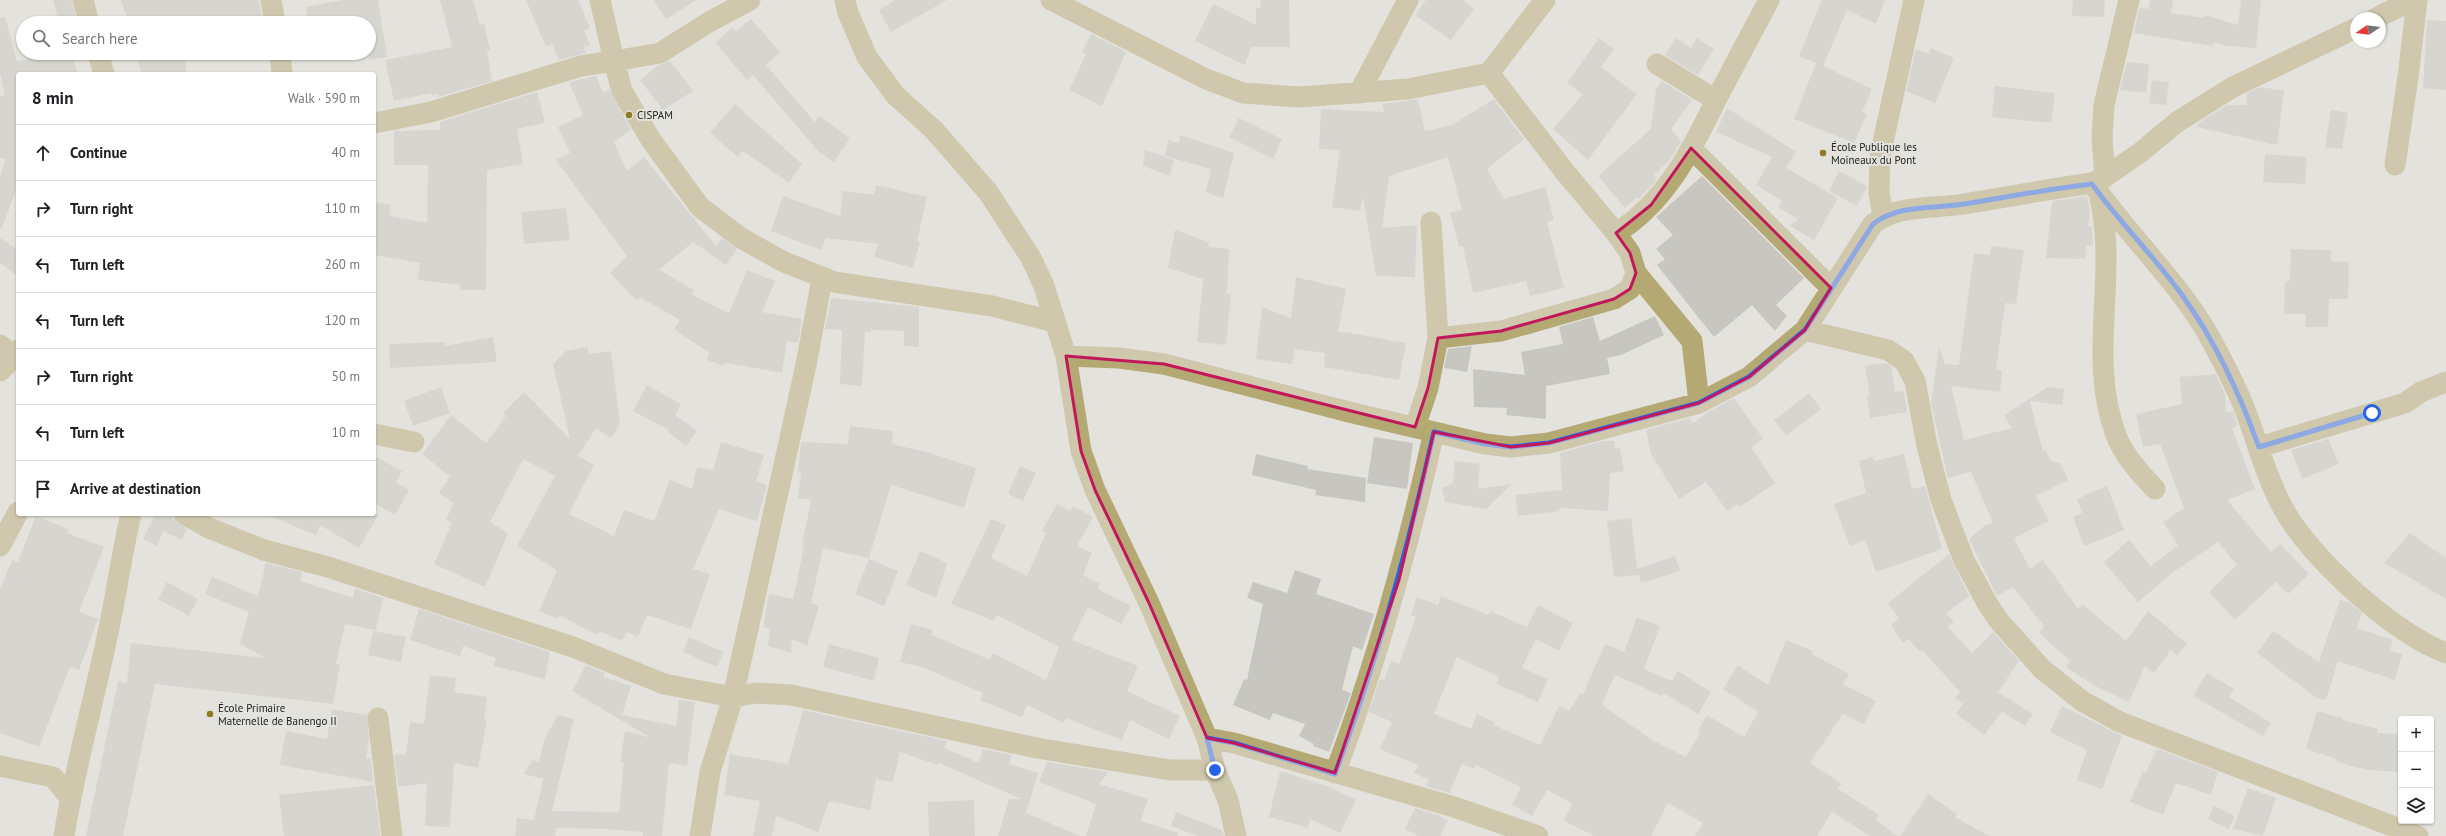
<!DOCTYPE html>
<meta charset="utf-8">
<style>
body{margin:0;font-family:"PT Sans",sans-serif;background:#f2f2f2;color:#202124}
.controls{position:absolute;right:12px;bottom:12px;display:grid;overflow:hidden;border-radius:4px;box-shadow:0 1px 3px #0004}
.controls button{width:36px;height:36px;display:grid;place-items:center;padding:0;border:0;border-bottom:1px solid #e0e0e0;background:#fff;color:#202124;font:20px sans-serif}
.compass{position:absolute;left:2350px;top:12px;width:36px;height:36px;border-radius:50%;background:#fff;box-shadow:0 1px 3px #0004;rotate:257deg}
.stop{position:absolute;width:12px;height:12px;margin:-9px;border:3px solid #2563eb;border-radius:50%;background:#fff}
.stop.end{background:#2563eb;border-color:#fff;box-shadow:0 1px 4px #0008}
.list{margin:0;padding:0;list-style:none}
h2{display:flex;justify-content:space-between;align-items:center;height:52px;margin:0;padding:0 16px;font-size:17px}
h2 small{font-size:13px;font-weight:400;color:#757577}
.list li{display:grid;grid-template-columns:26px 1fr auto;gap:12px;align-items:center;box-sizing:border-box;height:56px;padding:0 16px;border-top:1px solid #e0e0e0}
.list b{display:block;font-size:15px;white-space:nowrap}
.list em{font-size:13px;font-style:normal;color:#757577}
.icon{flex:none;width:22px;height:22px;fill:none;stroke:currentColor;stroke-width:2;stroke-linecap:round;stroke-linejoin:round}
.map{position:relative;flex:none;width:2446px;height:836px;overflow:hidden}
.search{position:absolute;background:#fff;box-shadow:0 1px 3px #0004;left:16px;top:16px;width:360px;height:44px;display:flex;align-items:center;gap:10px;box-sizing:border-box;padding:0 14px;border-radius:22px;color:#757577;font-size:15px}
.panel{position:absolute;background:#fff;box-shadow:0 1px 3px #0004;left:16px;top:72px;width:360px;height:444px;border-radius:4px}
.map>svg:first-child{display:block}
.building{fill:#c7c6c1}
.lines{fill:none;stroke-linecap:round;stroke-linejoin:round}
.minor{stroke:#b5a973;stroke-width:21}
.route{stroke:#2563eb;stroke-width:5}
.marked{fill:none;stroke:#c2185b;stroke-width:3;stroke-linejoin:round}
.poi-dot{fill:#8f7c22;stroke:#e3e2dc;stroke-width:1.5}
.labels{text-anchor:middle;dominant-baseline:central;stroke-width:4;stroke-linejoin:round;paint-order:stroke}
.poi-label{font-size:11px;fill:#232321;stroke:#e3e2dc;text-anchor:start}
</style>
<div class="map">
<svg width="2446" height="836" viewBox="0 0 2446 836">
<rect width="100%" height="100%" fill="#e3e2dc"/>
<path class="building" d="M53 0H71L77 23H59Z
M121 0H259L262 17 234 23H129Z
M342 0H378L387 57 369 60V23H309L306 7Z
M440 0H473L480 25 484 24 490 50 487 51 492 81 438 97V94L432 95V93L394 101 385 60 452 47Z
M526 0H578L590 28 584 31 590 45 584 47 586 53 559 60 552 44 546 47Z
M653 0H696L666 19Z
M895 0H947L891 32 879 10Z
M1260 0H1289L1290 47H1251L1245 65 1195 41 1213 4 1256 25V8H1261Z
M1426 0H1463L1474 9 1451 40 1415 15Z
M1822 0H1885L1876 24 1847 10 1823 66 1819 64 1872 89 1862 112 1867 114 1854 143 1794 119 1816 63 1799 56Z
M2073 0H2105L2104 17 2072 16Z
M2150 0H2173L2171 13 2204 18 2205 15 2238 25 2241 0H2261L2256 48 2228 46 2213 42V46L2134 33 2139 8 2148 9Z
M5 17 17 61 73 53 77 74H18V184L2 228H0V176L6 159 0 158V96L5 95 0 74V18Z
M751 19 780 52 766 65 815 122 819 116 850 138 834 162 819 152 753 75 747 80 715 42 733 27 736 31Z
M2427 20 2446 21V90L2423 88Z
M1091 34 1126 52 1102 106 1069 90 1086 54 1082 52Z
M1599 38 1614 49 1601 67 1637 94 1588 160 1553 129 1583 94 1567 83Z
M1676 38 1691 48 1697 38 1714 49 1698 75 1665 55Z
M1931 48 1954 58 1935 103 1906 91 1916 49 1929 54Z
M136 53H184L187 74H142Z
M670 61 693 91 663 110 640 80 659 65Z
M2127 62 2149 64 2146 93 2120 90Z
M596 76 603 93 609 89 631 130 614 142 627 171 644 157 716 246 722 238 737 249 726 265 693 242 659 270 694 290 692 295 729 313 747 270 775 281 762 312 802 319 798 343 787 341 782 373 744 366 745 364 743 366 725 363 724 366 707 360 709 353 674 329 680 320 640 297 637 301 610 273 627 256 556 160 570 153 558 127 583 115 569 82Z
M2152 80 2169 82 2166 105 2149 103Z
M1662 81 1692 100 1671 129 1681 142 1668 162 1654 175 1657 178 1654 183 1639 199 1637 197 1625 208 1598 176 1651 129 1656 89Z
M1995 86 2055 93 2051 123 1992 117Z
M2260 87 2284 91 2277 145 2196 127 2200 122 2227 105H2246L2247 93Z
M537 92 545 123 517 129 523 164 487 170 486 290H460V285L418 280 420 263 374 255V202L391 205 389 216 427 223 428 165H394V131L440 130V122Z
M1418 99 1425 131 1452 125 1494 99 1524 139 1487 169 1504 199 1545 187 1554 220 1547 222 1564 288 1530 296 1526 281 1473 293 1463 246 1459 247 1450 213 1462 210 1448 157 1389 176 1382 228 1417 225 1415 277 1376 276 1363 197 1360 211 1332 207 1340 150 1319 149 1321 109 1384 112 1382 104Z
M735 104 802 164 789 183 743 151 738 157 710 133Z
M1727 108 1796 152 1786 168 1838 198 1814 240 1790 226 1798 219 1778 207 1782 201 1756 185 1772 157 1716 132Z
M2331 110 2348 113 2342 149 2325 147Z
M1239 118 1282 139 1273 159 1229 137Z
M1180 135 1234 153 1223 198 1206 192 1211 169 1165 156 1168 140 1179 143Z
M1145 150 1174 160 1170 176 1143 166Z
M2265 154 2307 157 2305 184 2263 182Z
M1839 171 1867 186 1857 206 1829 191Z
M1702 176 1804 278 1776 305 1787 316 1775 331 1752 305 1714 337 1657 265 1665 259 1656 249 1673 235 1656 217Z
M876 185 927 197 917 241H920L913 268 874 257 878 244 826 238 821 250 771 231 783 196 840 216 843 191 874 195Z
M2087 196 2090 212 2088 227H2092L2093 246 2086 245 2085 259 2046 258 2052 201Z
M566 208 570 240 524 244 521 212Z
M1175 230 1209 242 1208 247 1229 249 1227 294H1231L1226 345 1197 342 1203 279 1168 268Z
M0 238 18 250V276L0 263Z
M1991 246 2024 250 2016 304 2005 303 1996 370 2002 371 2000 392 1951 386 1964 440 2012 428 2004 415 2048 387 2064 389 2062 405 2030 401 2043 452 2046 450 2050 460 2060 463 2068 480 2036 496 2049 521 2014 538 2030 569 2043 560 2078 609 2082 604 2126 641 2148 611 2187 644 2177 656 2171 650 2154 673 2145 666 2129 702 2095 686 2066 667 2070 661 2039 633 2044 626 2013 587 1997 596 1969 539 1984 526 1993 523 1971 472 1948 478 1931 403 1939 347 1945 364 1959 365 1974 253 1990 255Z
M2291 249 2331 250V261L2349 262 2348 299H2329L2328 327H2305L2306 314H2284L2285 281H2290Z
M1296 277 1346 289 1338 331 1406 343 1399 380 1324 367 1325 353 1295 349 1292 364 1256 359 1262 307 1291 318Z
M831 298 919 307V347L904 346V331L871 330V332H865L862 386 840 384 842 330 825 329Z
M1655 316 1664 335 1621 355 1607 358 1610 374 1546 386V419L1506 415 1507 408 1474 407 1473 369 1525 375 1521 352 1563 344 1559 327 1593 317 1600 341Z
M493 337 497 362 390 368 389 344 445 342V346Z
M1472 346 1467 372 1444 368 1448 349Z
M587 347 589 354 611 351 620 424 611 438 596 428 578 456 594 465 569 514 614 536 624 510 654 521 670 480 692 489 697 467 713 470 721 442 764 455 756 481 767 485 757 521 719 509 693 569 710 574 691 629 647 615 638 637 627 632 622 641 599 631 597 635 559 615 558 619 539 611 557 570 517 546 555 476 523 459 490 522 508 533 485 587 434 564 452 523 446 519 454 503 439 493 450 476 422 454 451 415 486 443 506 416 503 413 524 392 570 439 553 364 566 351Z
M1885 363 1891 366 1895 392 1904 391 1907 412 1870 418 1867 396 1870 395 1865 366Z
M2216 374 2225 394 2226 412 2233 411 2237 424 2238 426 2232 428 2255 489 2227 500 2271 552 2280 544 2309 574 2288 594 2276 582 2235 620 2209 592 2237 565 2218 542 2176 570 2138 602 2104 562 2129 540 2151 566 2178 545 2163 522 2184 508 2160 444 2143 447 2136 414 2182 404 2180 377Z
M647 385 681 404 675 415 697 431 686 446 668 432 669 430 633 411Z
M441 387 450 413 413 426 404 401Z
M1809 393 1821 409 1786 436 1774 420Z
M1734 398 1763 439 1751 447 1775 483 1740 507 1738 504 1727 511 1706 482 1679 499 1651 454 1646 430 1689 418 1693 423 1708 412Z
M850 426 893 431 892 444 930 453 976 468 964 508 891 485 869 558 823 548 811 603 819 606 807 646 792 639 791 653 768 646 770 628 763 627 769 594 793 599 804 547 802 546 811 500 798 498 801 473H798L801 442 848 444Z
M1374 437 1413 443 1407 489 1367 483Z
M2328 439 2339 464 2302 479 2291 450Z
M1603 441H1614L1615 449 1620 448 1624 471 1610 473 1608 511 1559 508 1560 511 1518 516 1515 495 1562 490 1560 453Z
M1256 454 1308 466 1307 469 1366 478 1365 502 1315 495 1316 490 1252 475Z
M1904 454 1912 489 1925 486 1942 549 1876 572 1865 540 1850 546 1834 504 1866 493 1859 461 1873 457 1874 461Z
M374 456 402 471 396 482 409 490 395 515 374 503Z
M1455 461 1480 464 1478 489 1512 484 1486 509 1445 502 1442 488 1453 483Z
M1020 466 1036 473 1023 501 1008 494Z
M2107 486 2124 530 2084 546 2073 517 2082 513 2077 499Z
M1057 504 1070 511 1073 506 1093 517 1077 546 1092 553 1083 575 1100 584 1098 589 1131 606 1121 624 1088 607 1072 640 1138 666 1127 691 1180 716 1169 739 1130 720 1122 740 1066 718 1064 723 1027 705 1022 717 980 700 983 693 922 667 900 662 911 624 933 630 932 635 990 660 993 653 1046 680 1059 647 997 615 994 621 951 604 991 519 1006 525 991 558 1027 576 1046 533 1042 531Z
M155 514H172L174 520 187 529 182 540 163 531 157 546 143 539Z
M265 514H379L359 548 320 525 316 535Z
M36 516 68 529 67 533 104 547 79 612 98 619 79 670 70 667 39 747 0 733V589L12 560 18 562Z
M1631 518 1638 575 1614 577 1607 521Z
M2410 533 2446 558V599L2384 563Z
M920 551 947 563 936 598 906 585Z
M1949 554 1969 596 1946 613 1954 622 1948 627 1972 653 1993 632 2019 661 1998 692 2033 714 2025 726 2002 712 1984 735 1956 713 1963 704 1955 698 1960 692 1922 650 1920 652 1908 639 1903 643 1891 625 1899 619 1888 603Z
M1675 556 1680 571 1641 583 1637 569Z
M869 559 898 571 884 606 855 594Z
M266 563 302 572 300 581 353 598 355 589 383 598 376 630 345 624 336 664 340 665 333 704 155 684 123 836H86L118 681 127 683 131 643 266 658 240 644 249 612 205 594 212 577 258 596Z
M1295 570 1321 579 1316 594 1374 614 1362 650 1353 646 1342 690 1351 693 1329 752 1313 746 1314 744 1299 736 1305 724 1273 713 1270 720 1233 705 1244 679 1247 680 1263 604 1247 598 1253 582 1287 593Z
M167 582 198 599 189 616 158 599Z
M1441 596 1489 615 1490 611 1527 627 1538 605 1573 623 1559 651 1536 639 1522 668 1548 679 1538 702 1496 684 1499 677 1457 657 1434 714 1471 729 1477 714 1495 722 1493 725 1540 745 1559 706 1569 711 1580 693 1583 694 1605 644 1624 652 1637 617 1660 626 1644 669 1672 681 1678 671 1711 692 1698 714 1664 693 1662 696 1615 675 1602 705 1652 740 1686 757 1700 733 1698 731 1707 715 1744 737 1758 712 1723 689 1738 665 1768 685 1786 640 1813 651 1812 654 1849 674 1843 684 1876 701 1864 724 1843 714 1810 763 1841 783 1838 789 1879 815 1876 820 1898 836H1870L1832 812 1817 836H1695L1703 823 1668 803 1651 836H1595L1564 821 1572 803 1547 790 1532 816 1512 805 1521 787 1476 765 1474 769 1462 764 1449 793 1426 786 1429 780 1414 773 1418 765 1380 749 1392 722 1369 712 1380 679 1384 680 1391 661 1399 664 1416 617 1411 615 1417 597 1438 605Z
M2340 600 2350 603 2362 613 2357 628 2393 640 2390 651 2402 654 2395 680 2338 661 2326 700 2317 698 2257 653 2273 631 2319 662Z
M419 609 550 652 545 679 494 666 496 658 463 646 460 656 410 640Z
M373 631 406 637 401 662 368 655Z
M689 637 724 652 717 667 683 652Z
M829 644 879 658 874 681 823 667Z
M586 665 605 673 603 677 631 686 622 715 676 726 679 700 695 702 687 766 669 763 662 836H643V832L606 829 556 828 555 836H515L517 818 534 820 543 779 524 774 532 760 539 762 544 740 558 715 574 719 552 811 619 812 624 763 620 762 625 731 651 738 572 691Z
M2207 673 2234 689 2229 697 2271 723 2263 736 2193 696Z
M430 675 456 678 454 692 487 697 484 719 487 720 478 768 454 763 450 827 425 826 427 783 398 787 394 755 406 754 410 722 424 724Z
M2062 706 2122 736 2102 789 2077 780 2087 750 2050 732Z
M332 709 367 715 369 740 366 759 371 758 373 782 280 765 286 731 327 739Z
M803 710 947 741 944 748 979 763 983 749 1012 755 1009 764 1038 773 1026 813 1080 836H998L1009 799H1021L939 763 938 765 900 752 893 782 876 779 870 810 829 801 818 832 776 816 772 836H753L760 801 724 795 730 754 788 764Z
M2317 711 2342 718V720L2378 729 2377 733 2401 734V772L2368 770 2336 762 2337 759 2306 749Z
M2157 749 2218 772 2211 795 2176 783 2163 815 2130 802 2143 771 2146 772Z
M1047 762 1109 772 1099 784 1148 799 1141 821 1178 833V836H1086L1096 804 1039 782Z
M1280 771 1327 786 1356 800 1340 833 1310 819 1308 828 1269 817Z
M374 785 380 836H284L279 795Z
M2248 788 2276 798 2263 836 2233 829Z
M1928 794 1957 814 1955 817 1989 836H1900Z
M974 800 975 836H929L928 802Z
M2214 806 2235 816 2229 829 2208 819Z
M1415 808 1438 815 1448 821 1440 836H1419L1405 829Z
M1176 812 1222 830 1224 836H1198L1171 826Z"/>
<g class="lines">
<path class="minor" d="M83 0 89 23
M271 0 275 23
M600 0 614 61 660 53 709 22 750 0
M845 0 848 13 867 57 896 96 934 130 988 192 1031 258 1044 286 1066 356 1081 451 1095 490 1149 603 1207 738 1215 770 1228 800 1236 836
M1051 0 1206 79 1243 93 1299 97 1408 89 1489 73 1545 0
M2376 18 2412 0
M98 53 104 74
M280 53 282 74
M1489 73 1565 172 1616 233 1630 253 1636 273 1692 341 1699 403
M1359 93 1408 0
M1716 100 1769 0
M374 123 431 112 581 66 614 61 622 91 651 140 700 207 741 238 782 261 834 282 992 306 1055 322
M1691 148 1831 288
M2395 165 2408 77 2417 0
M2105 177 2102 138 2104 105 2129 0
M2092 183C2127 234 2173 276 2205 329 2219 354 2233 380 2244 407 2257 441 2266 477 2283 508 2310 558 2393 633 2446 653
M2100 198C2118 277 2087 358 2116 435 2124 456 2140 473 2155 489
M1883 216 1879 193 1880 156 1914 0
M1616 233C1665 203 1692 150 1716 100L1657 64
M1805 330 1888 350 1904 361 1915 381 1927 446 1941 500 1964 560 1987 603 1999 621 2042 669 2082 701 2120 722 2418 836
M1438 338 1501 331 1614 299 1630 289 1636 273
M0 345 18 359
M1066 356 1119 358 1164 364 1349 412 1485 444 1511 447 1549 443 1699 403 1749 377 1805 330 1873 224C1899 204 1933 209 1964 204 2007 197 2049 189 2092 183L2105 177 2141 152 2177 122 2233 87 2356 28
M0 371 15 356 18 350
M1415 427 1428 388 1438 338 1431 222
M374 434 414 442
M2259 447 2405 403 2421 392 2446 382
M184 514 209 528 264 550 328 567 573 647 664 684 733 697 756 693 791 695 1037 748 1170 770H1215
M0 546 18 512
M378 718 392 836
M1207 738 1234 743 1454 807 1538 836
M0 766 53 777 70 798
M1335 773C1377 662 1408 548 1434 432
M64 836C75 766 95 697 109 628 117 590 122 552 131 514
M700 836 710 772 733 697 806 365 822 279"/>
</g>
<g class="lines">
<path class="route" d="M1215 770 1207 738 1234 743 1335 774C1377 662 1408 548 1434 432L1485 444 1511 447 1549 443 1699 403 1749 377 1805 330 1873 224C1899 204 1933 209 1964 204 2007 197 2049 189 2092 184 2120 223 2154 256 2182 295 2216 342 2239 393 2259 447L2372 413"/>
</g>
<path d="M0 0H2446V836H0ZM1691 148 1831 288 1805 330 1749 377 1699 403 1549 443 1511 447 1434 432 1399 580 1335 773 1234 743 1207 738 1149 603 1095 490 1081 451 1066 356 1164 364 1415 427 1428 388 1438 338 1501 331 1614 299 1630 289 1636 273 1630 253 1616 233 1651 205Z" fill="#e3e2dc" fill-opacity=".55" fill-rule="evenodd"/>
<path class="marked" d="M1691 148 1831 288 1805 330 1749 377 1699 403 1549 443 1511 447 1434 432 1399 580 1335 773 1234 743 1207 738 1149 603 1095 490 1081 451 1066 356 1164 364 1415 427 1428 388 1438 338 1501 331 1614 299 1630 289 1636 273 1630 253 1616 233 1651 205Z"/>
<g class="poi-dot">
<circle cx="629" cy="115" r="4"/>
<circle cx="1823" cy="153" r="4"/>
<circle cx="210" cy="714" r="4"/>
</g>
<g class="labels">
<g class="poi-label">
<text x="637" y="115">CISPAM</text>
<text x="1831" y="147">École Publique les<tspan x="1831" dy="13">Moineaux du Pont</tspan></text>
<text x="218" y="708">École Primaire<tspan x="218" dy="13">Maternelle de Banengo II</tspan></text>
</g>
</g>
</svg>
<div class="controls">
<button>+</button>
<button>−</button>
<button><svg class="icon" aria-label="layers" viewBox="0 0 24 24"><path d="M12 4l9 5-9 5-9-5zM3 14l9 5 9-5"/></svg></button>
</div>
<svg class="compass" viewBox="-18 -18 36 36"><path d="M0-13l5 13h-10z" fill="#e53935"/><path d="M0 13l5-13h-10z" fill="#757577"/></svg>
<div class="stop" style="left:2372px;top:413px"></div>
<div class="stop end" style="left:1215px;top:770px"></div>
<div class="search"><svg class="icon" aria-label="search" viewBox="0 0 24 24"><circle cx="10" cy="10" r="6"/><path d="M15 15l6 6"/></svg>Search here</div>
<section class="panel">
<h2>8 min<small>Walk · 590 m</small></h2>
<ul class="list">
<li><svg class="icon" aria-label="ahead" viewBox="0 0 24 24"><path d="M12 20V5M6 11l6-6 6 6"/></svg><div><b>Continue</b></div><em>40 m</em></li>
<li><svg class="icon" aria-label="right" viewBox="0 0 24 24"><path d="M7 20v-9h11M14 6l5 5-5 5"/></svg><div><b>Turn right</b></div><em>110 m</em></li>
<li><svg class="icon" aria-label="left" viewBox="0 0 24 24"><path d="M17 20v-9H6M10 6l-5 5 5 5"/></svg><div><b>Turn left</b></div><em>260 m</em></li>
<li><svg class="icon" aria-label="left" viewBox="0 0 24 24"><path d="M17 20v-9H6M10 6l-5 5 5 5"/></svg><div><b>Turn left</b></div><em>120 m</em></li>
<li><svg class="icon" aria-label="right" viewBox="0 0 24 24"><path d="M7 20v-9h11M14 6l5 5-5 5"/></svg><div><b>Turn right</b></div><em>50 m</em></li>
<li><svg class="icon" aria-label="left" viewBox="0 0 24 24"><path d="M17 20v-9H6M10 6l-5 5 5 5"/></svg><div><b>Turn left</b></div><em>10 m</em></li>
<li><svg class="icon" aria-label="arrive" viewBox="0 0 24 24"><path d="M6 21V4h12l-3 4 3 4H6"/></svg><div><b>Arrive at destination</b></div></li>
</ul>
</section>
</div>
